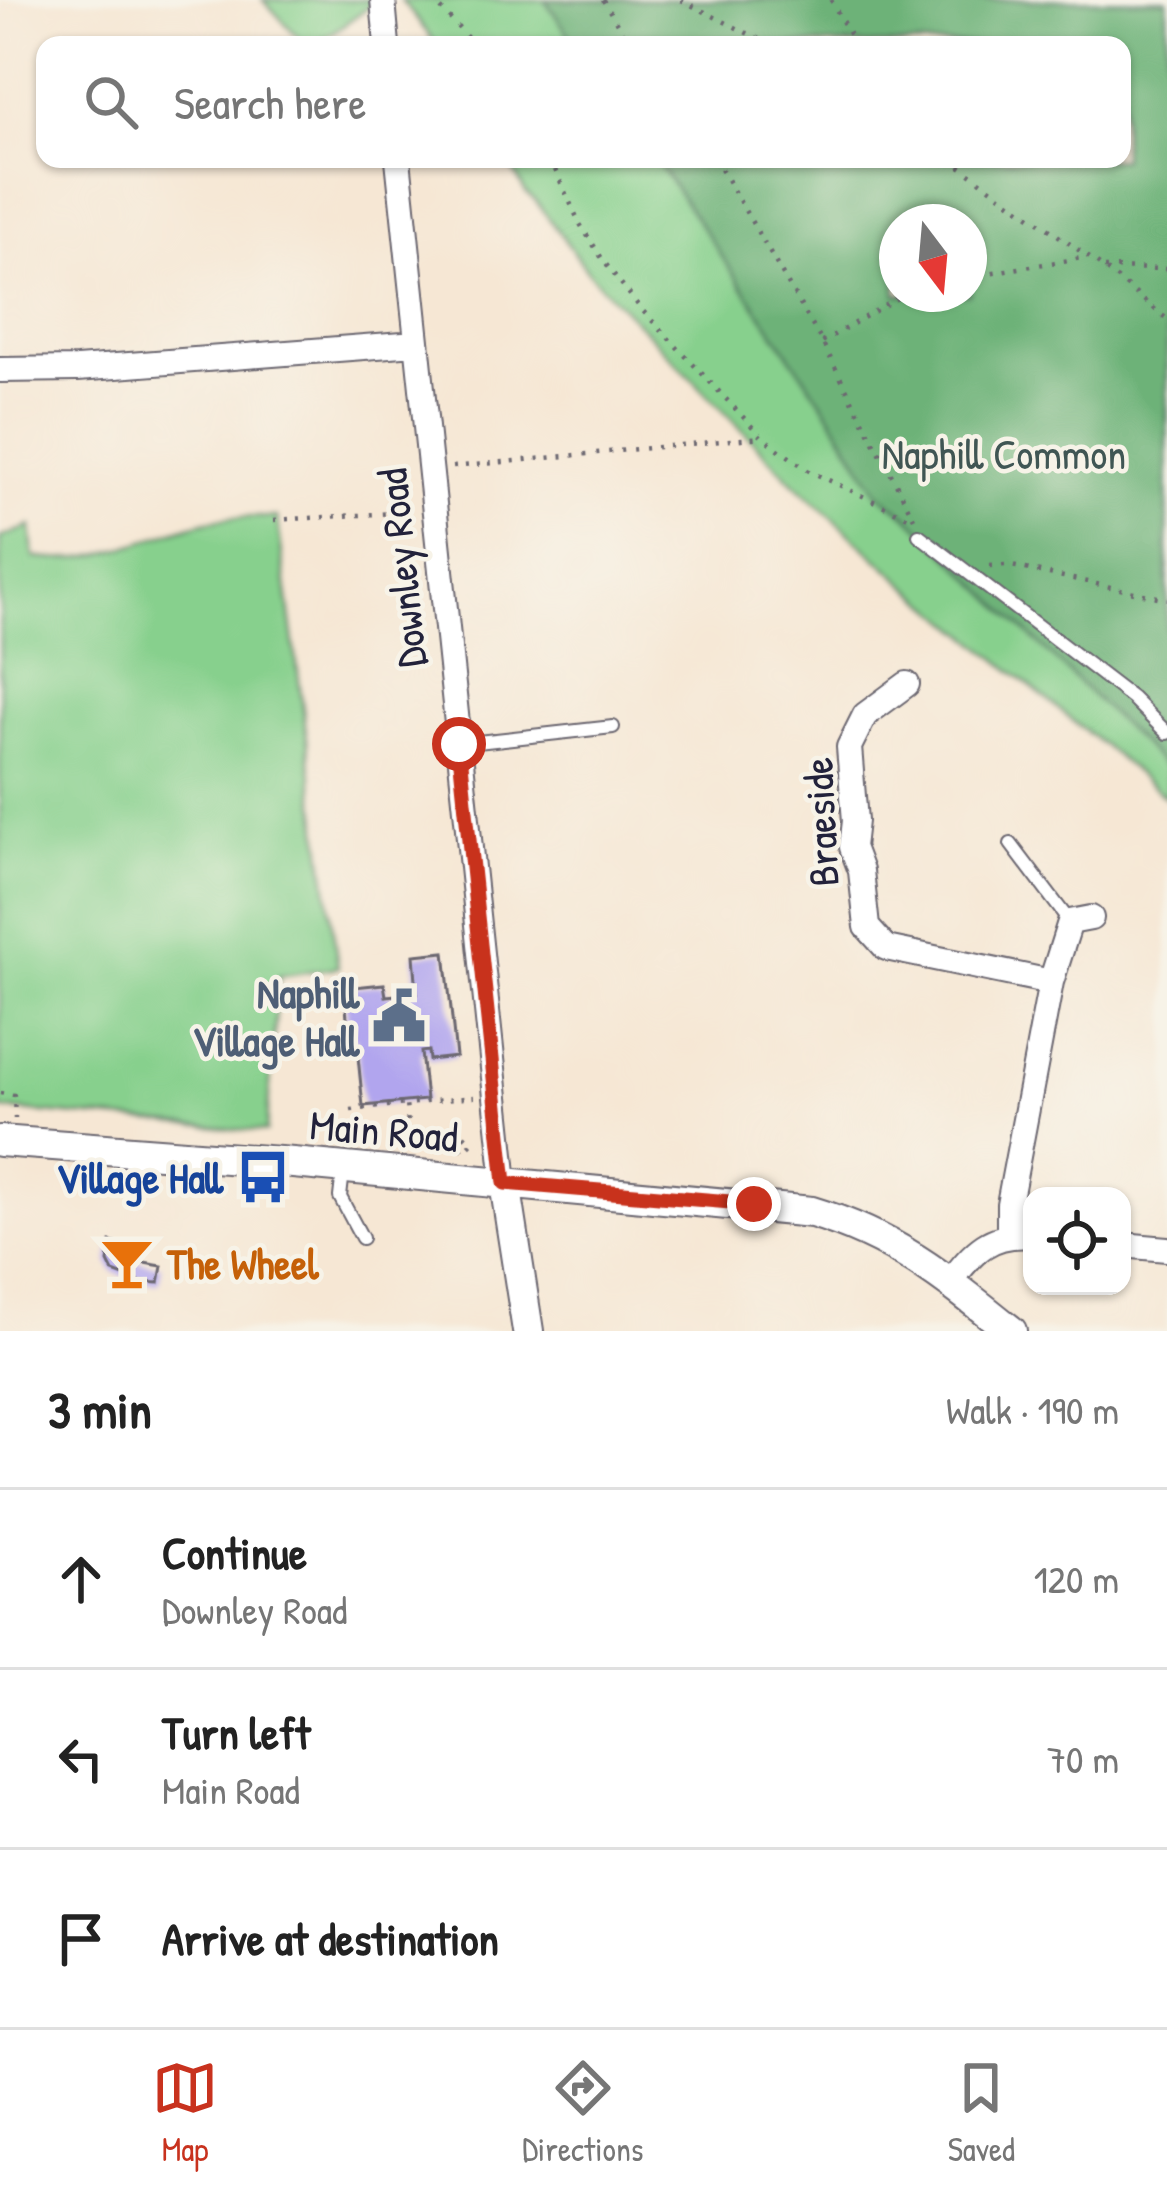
<!DOCTYPE html>
<meta charset="utf-8">
<style>
body{margin:0;font-family:"Patrick Hand",sans-serif;background:#f6f6f6;color:#222}
.controls{position:absolute;right:36px;bottom:36px;display:grid;overflow:hidden;border-radius:24px;box-shadow:0 3px 9px #0004}
.controls button{width:108px;height:108px;display:grid;place-items:center;padding:0;border:0;border-bottom:3px solid #e0e0e0;background:#fff;color:#222;font:60px sans-serif}
.compass{position:absolute;left:879px;top:204px;width:108px;height:108px;border-radius:50%;background:#fff;box-shadow:0 3px 9px #0004;rotate:164deg}
.stop{position:absolute;width:36px;height:36px;margin:-27px;border:9px solid #c8321e;border-radius:50%;background:#fff}
.stop.end{background:#c8321e;border-color:#fff;box-shadow:0 3px 12px #0008}
.list{margin:0;padding:0;list-style:none}
h2{display:flex;justify-content:space-between;align-items:center;height:156px;margin:0;padding:0 48px;font-size:51px}
h2 small{font-size:39px;font-weight:400;color:#767676}
.list li{display:grid;grid-template-columns:78px 1fr auto;gap:36px;align-items:center;box-sizing:border-box;height:180px;padding:0 48px;border-top:3px solid #e0e0e0}
.list b{display:block;font-size:45px;white-space:nowrap}
.list p{margin:0;font-size:39px;white-space:nowrap;color:#767676}
.list em{font-size:39px;font-style:normal;color:#767676}
.icon{flex:none;width:66px;height:66px;fill:none;stroke:currentColor;stroke-width:2;stroke-linecap:round;stroke-linejoin:round}
.map{position:relative;flex:none;width:1167px;height:1331px;overflow:hidden}
.search{position:absolute;background:#fff;box-shadow:0 3px 9px #0004;left:36px;right:36px;top:36px;height:132px;display:flex;align-items:center;gap:30px;box-sizing:border-box;padding:0 42px;border-radius:24px;color:#767676;font-size:45px}
.sheet{height:696px;background:#fff}
nav{display:flex;justify-content:space-around;align-items:center;box-sizing:border-box;height:168px;border-top:3px solid #e0e0e0;background:#fff;font-size:33px;color:#767676}
nav a{display:grid;justify-items:center;gap:6px}
nav .on{color:#c8321e}
.map>svg:first-child{display:block}
.green{fill:#87d08d;stroke:#547964;stroke-width:3;fill-rule:evenodd}
.forest{fill:#6db278;stroke:#486a5a;stroke-width:3;fill-rule:evenodd}
.building{fill:#b1a5ee}
.lines{fill:none;stroke-linecap:round;stroke-linejoin:round}
.service-casing{stroke:#6c6771;stroke-width:16}
.minor-casing{stroke:#6c6771;stroke-width:28}
.tertiary-casing{stroke:#6c6771;stroke-width:34}
.path{stroke:#6c6771;stroke-width:4.5;stroke-dasharray:3 9;stroke-linecap:butt}
.service{stroke:#fff;stroke-width:12}
.minor{stroke:#fff;stroke-width:24}
.tertiary{stroke:#fff;stroke-width:30}
.route{stroke:#c8321e;stroke-width:15}
.labels{text-anchor:middle;dominant-baseline:central;stroke-width:9;stroke-linejoin:round;paint-order:stroke}
.park-label{font-size:42px;fill:#405654;stroke:#f7f3e8}
.street-label{font-size:42px;fill:#22223b;stroke:#f7f3e8}
.service-label{font-size:42px;font-weight:bold;fill:#4e5e75;stroke:#f7f3e8;text-anchor:end}
.transit-label{font-size:42px;font-weight:bold;fill:#164399;stroke:#f7f3e8;text-anchor:end}
.food-label{font-size:42px;font-weight:bold;fill:#c56008;stroke:#f7f3e8;text-anchor:start}
</style>
<div class="map">
<svg width="1167" height="1331" viewBox="0 0 1167 1331">
<rect width="100%" height="100%" fill="#f7f3e8"/>
<filter id="ink" filterUnits="userSpaceOnUse"><feTurbulence type="fractalNoise" baseFrequency=".00833" numOctaves="2"/><feDisplacementMap in="SourceGraphic" scale="24" xChannelSelector="R" yChannelSelector="G"/><feConvolveMatrix kernelMatrix="1 2 1 2 8 2 1 2 1" color-interpolation-filters="sRGB"/></filter>
<filter id="wash" filterUnits="userSpaceOnUse"><feTurbulence type="fractalNoise" baseFrequency=".004" numOctaves="4" result="noise"/><feDisplacementMap in="SourceGraphic" scale="48" xChannelSelector="R" yChannelSelector="G"/><feGaussianBlur stdDeviation="2.7" result="paint"/><feColorMatrix in="noise" values="0 0 0 0 0 0 0 0 0 0 0 0 0 0 0 0 0 1.4 0 .05"/><feComposite in="paint" operator="in"/></filter>
<g filter="url(#wash)">
<rect width="100%" height="100%" fill="#f6e7d4"/>
<path class="green" d="M263 0H374V3L315 45H306Z
M401 0H1167V798L908 586 794 483 589 273 536 201 526 193 507 159H1122V45H437ZM897 222H969V294H897Z
M277 517 338 967 279 976 266 1132 0 1109V538L31 526 34 557C100 570 156 529 220 519 238 516 258 518 277 517Z"/>
<path class="forest" d="M545 0H1167V769L909 517 878 493 830 414 655 159H1122V45H576ZM897 222H969V294H897Z"/>
<g id="blocks">
<path class="building" d="M445 952 456 1057 429 1060 428 1051 421 1052 426 1100 363 1106 356 1037H349L344 988 384 984 386 996 417 993 414 955Z
M111 1242 141 1249 138 1262 162 1266 159 1283 140 1282 113 1272 108 1262Z"/>
</g>
</g>
<g filter="url(#ink)">
<use href="#blocks" fill-opacity="0" stroke="#6c6771" stroke-width="3"/>
<g class="lines">
<defs>
<path id="service" d="M919 535 1132 698 1167 733
M459 744 613 727
M1011 844 1070 922
M343 1171 340 1197 362 1238"/>
<path id="minor" d="M383 0 387 45
M398 159 505 1183
M0 370 77 369 416 343
M907 684 865 715 849 747 855 821 852 847 861 871 867 927 886 948 1051 982
M1009 1234V1204L1051 982 1070 922 1091 918
M1122 1245 1167 1249
M950 1282C974 1251 990 1232 1032 1236"/>
<path id="tertiary" d="M0 1141 293 1163 812 1212C895 1237 944 1277 1011 1331
M505 1183 528 1331"/>
</defs>
<use href="#service" class="service-casing"/>
<use href="#minor" class="minor-casing"/>
<use href="#tertiary" class="tertiary-casing"/>
<path class="path" d="M433 0 474 45
M603 0 630 45
M681 0 771 45
M831 0 855 45
M550 159 580 224 605 263 641 309 762 437 809 471 910 518
M715 159 822 342 914 518
M950 159 1104 268 1167 319
M1104 268 1167 269
M969 276 1088 257
M822 342 904 294
M453 467 762 437
M274 520 410 512
M990 566 1007 565 1167 599
M0 1093 14 1095 15 1119
M351 1110 406 1104
M464 1135 472 1143 464 1151 456 1143Z
M410 1145 406 1104 474 1097"/>
<use href="#service" class="service"/>
<use href="#minor" class="minor"/>
<use href="#tertiary" class="tertiary"/>
</g>
</g>
<g class="lines" filter="url(#ink)">
<path class="route" d="M459 744 505 1183 754 1204"/>
</g>
<defs>
<symbol id="civic-bare" viewBox="-9 -9 18 18"><path d="M-.6-6.5H3V-4.5H.6V-3L4-1V1h2V6H-6V1h2V-1L-.6-3ZM-1.2 2.5V6h2.4V2.5Z" fill="#5c6f8a" stroke="#f7f3e8" stroke-width="2.5" paint-order="stroke"/></symbol>
<symbol id="bus-bare" viewBox="-9 -9 18 18"><path d="M-5-6H5V4H4V6H2V4H-2V6H-4V4H-5ZM-3.5-4V0h7V-4ZM-3.5 1.2v1.5H-2V1.2ZM2 1.2v1.5H3.5V1.2Z" fill="#1a4fb4" stroke="#f7f3e8" stroke-width="2.5" paint-order="stroke"/></symbol>
<symbol id="bar-bare" viewBox="-9 -9 18 18"><path d="M-6-5H6L.8 .8V4.5H3.5V6h-7V4.5H-.8V.8Z" fill="#e8710a" stroke="#f7f3e8" stroke-width="2.5" paint-order="stroke"/></symbol>
</defs>
<g fill-rule="evenodd">
<use href="#civic-bare" x="361" y="978" width="76" height="76"/>
<use href="#bus-bare" x="225" y="1139" width="76" height="76"/>
<use href="#bar-bare" x="89" y="1225" width="76" height="76"/>
</g>
<g class="labels">
<g class="park-label">
<text x="1004" y="453">Naphill Common</text>
</g>
<g class="street-label">
<text transform="translate(401 568) rotate(-96)">Downley Road</text>
<text transform="translate(820 822) rotate(-93)">Braeside</text>
<text transform="translate(384 1130) rotate(5)">Main Road</text>
</g>
<g class="service-label">
<text x="359" y="992">Naphill<tspan x="359" dy="48">Village Hall</tspan></text>
</g>
<g class="transit-label">
<text x="223" y="1177">Village Hall</text>
</g>
<g class="food-label">
<text x="167" y="1263">The Wheel</text>
</g>
</g>
</svg>
<div class="controls">
<button><svg class="icon" aria-label="locate" viewBox="0 0 24 24"><circle cx="12" cy="12" r="6"/><path d="M12 2v4M12 18v4M2 12h4M18 12h4"/></svg></button>
</div>
<svg class="compass" viewBox="-18 -18 36 36"><path d="M0-13l5 13h-10z" fill="#e53935"/><path d="M0 13l5-13h-10z" fill="#767676"/></svg>
<div class="stop" style="left:459px;top:744px"></div>
<div class="stop end" style="left:754px;top:1204px"></div>
<div class="search"><svg class="icon" aria-label="search" viewBox="0 0 24 24"><circle cx="10" cy="10" r="6"/><path d="M15 15l6 6"/></svg>Search here</div>
</div>
<section class="sheet">
<h2>3 min<small>Walk · 190 m</small></h2>
<ul class="list">
<li><svg class="icon" aria-label="ahead" viewBox="0 0 24 24"><path d="M12 20V5M6 11l6-6 6 6"/></svg><div><b>Continue</b><p>Downley Road</p></div><em>120 m</em></li>
<li><svg class="icon" aria-label="left" viewBox="0 0 24 24"><path d="M17 20v-9H6M10 6l-5 5 5 5"/></svg><div><b>Turn left</b><p>Main Road</p></div><em>70 m</em></li>
<li><svg class="icon" aria-label="arrive" viewBox="0 0 24 24"><path d="M6 21V4h12l-3 4 3 4H6"/></svg><div><b>Arrive at destination</b></div></li>
</ul>
</section>
<nav>
<a class="on"><svg class="icon" aria-label="map" viewBox="0 0 24 24"><path d="M3 6l6-2 6 2 6-2v14l-6 2-6-2-6 2zM9 4v14M15 6v14"/></svg>Map</a>
<a><svg class="icon" aria-label="directions" viewBox="0 0 24 24"><path d="M12 3l9 9-9 9-9-9zM9 14v-3h6M13 9l2 2-2 2"/></svg>Directions</a>
<a><svg class="icon" aria-label="saved" viewBox="0 0 24 24"><path d="M7 4h10v16l-5-4-5 4z"/></svg>Saved</a>
</nav>
